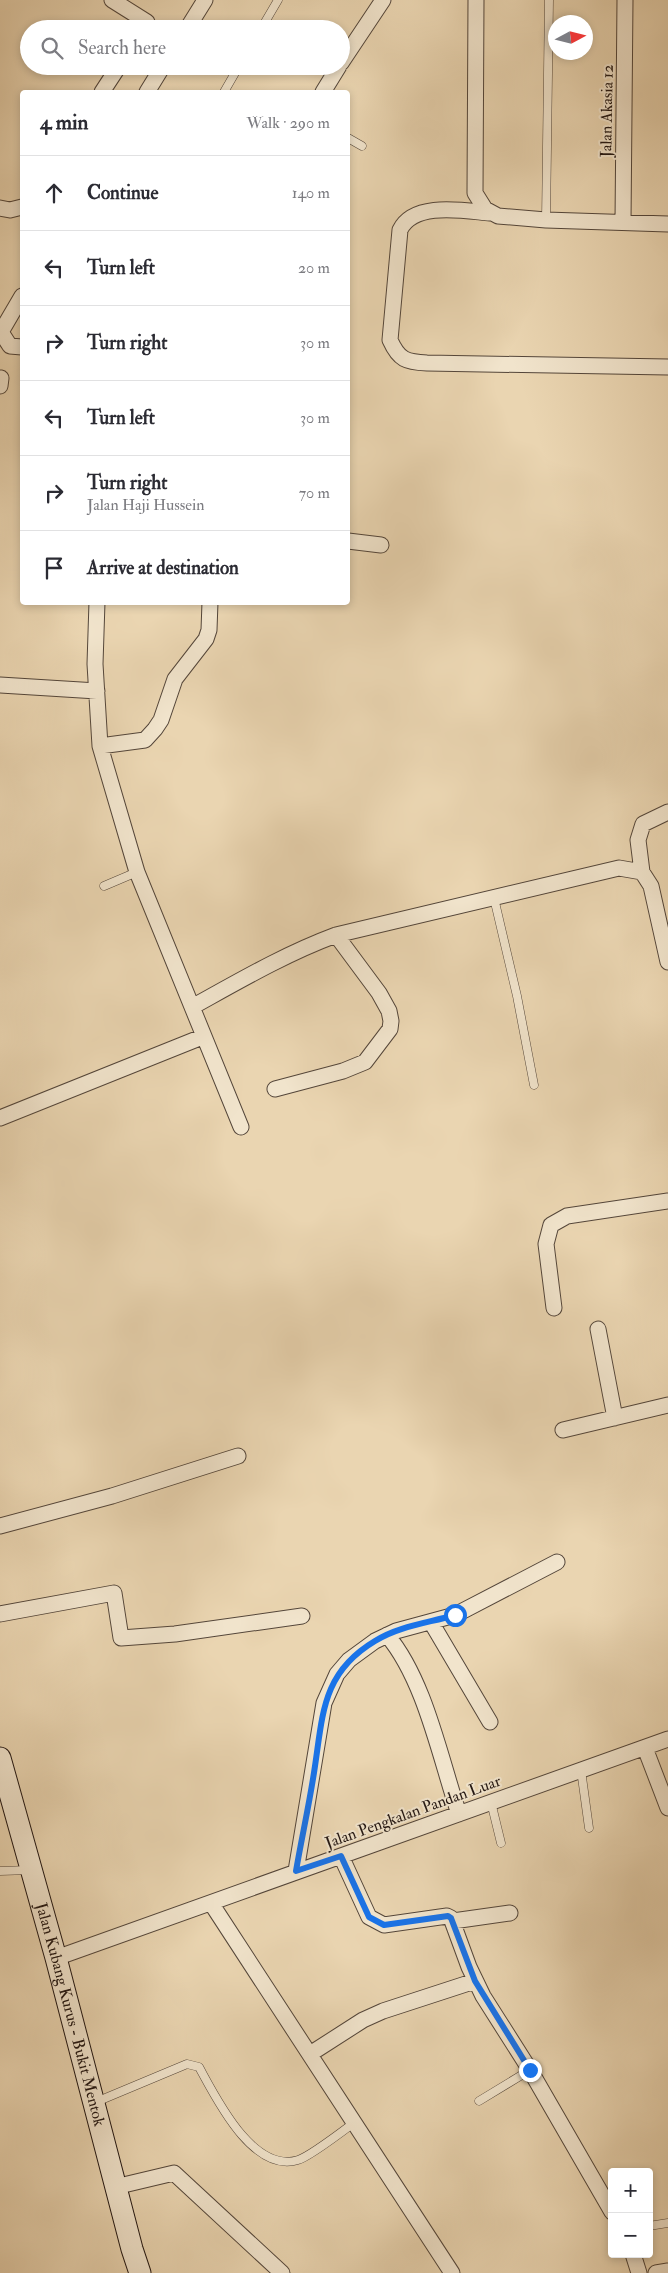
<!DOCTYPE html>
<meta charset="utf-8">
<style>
body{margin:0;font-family:"IM FELL Double Pica",serif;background:#f7f7f7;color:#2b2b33}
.controls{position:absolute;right:15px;bottom:15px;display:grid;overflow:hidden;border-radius:5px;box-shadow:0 2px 8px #0003}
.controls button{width:45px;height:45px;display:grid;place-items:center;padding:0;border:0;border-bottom:1px solid #e1e1e2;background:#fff;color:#2b2b33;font:25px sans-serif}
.compass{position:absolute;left:548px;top:15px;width:45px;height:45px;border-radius:50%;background:#fff;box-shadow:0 2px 8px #0003;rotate:83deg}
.stop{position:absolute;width:15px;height:15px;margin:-11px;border:4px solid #1a73e8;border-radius:50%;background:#fff}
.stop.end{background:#1a73e8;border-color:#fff;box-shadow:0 1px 5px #0008}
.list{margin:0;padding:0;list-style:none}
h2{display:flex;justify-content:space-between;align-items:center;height:65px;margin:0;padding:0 20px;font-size:21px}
h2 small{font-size:16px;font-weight:400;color:#7c7c81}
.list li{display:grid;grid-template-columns:32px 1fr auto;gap:15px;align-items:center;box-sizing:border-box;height:75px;padding:0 20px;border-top:1px solid #e1e1e2}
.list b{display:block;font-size:19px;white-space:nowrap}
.list p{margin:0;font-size:16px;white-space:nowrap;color:#7c7c81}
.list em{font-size:16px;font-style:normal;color:#7c7c81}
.icon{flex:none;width:28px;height:28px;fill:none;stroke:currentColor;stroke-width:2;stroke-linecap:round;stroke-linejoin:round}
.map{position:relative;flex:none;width:668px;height:2273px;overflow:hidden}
.search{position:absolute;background:#fff;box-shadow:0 2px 8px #0003;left:20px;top:20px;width:330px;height:55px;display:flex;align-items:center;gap:12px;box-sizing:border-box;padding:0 18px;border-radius:28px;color:#7c7c81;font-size:19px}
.panel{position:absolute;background:#fff;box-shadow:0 2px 8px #0003;left:20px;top:90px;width:330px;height:515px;border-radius:5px}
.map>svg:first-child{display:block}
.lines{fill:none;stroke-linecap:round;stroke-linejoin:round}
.service-casing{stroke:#54463a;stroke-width:9}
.minor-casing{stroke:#54463a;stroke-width:17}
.secondary-casing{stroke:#221612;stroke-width:23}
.service{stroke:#f1e4cc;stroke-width:8}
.minor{stroke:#f1e4cc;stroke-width:15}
.secondary{stroke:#f1e4cc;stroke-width:21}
.route{stroke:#1a73e8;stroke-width:6}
.labels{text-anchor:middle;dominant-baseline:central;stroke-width:4;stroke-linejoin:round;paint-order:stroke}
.street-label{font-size:16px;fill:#221612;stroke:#f1e4cc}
</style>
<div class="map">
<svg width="668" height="2273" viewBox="0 0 668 2273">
<rect width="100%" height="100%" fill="#ead5b1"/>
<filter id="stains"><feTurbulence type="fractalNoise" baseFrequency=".004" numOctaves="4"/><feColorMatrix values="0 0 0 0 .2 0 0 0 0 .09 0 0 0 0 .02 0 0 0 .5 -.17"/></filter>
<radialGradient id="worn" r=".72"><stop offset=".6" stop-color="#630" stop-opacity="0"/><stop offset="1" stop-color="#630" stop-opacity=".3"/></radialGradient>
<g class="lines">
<defs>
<path id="service" d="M261 29 278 0
M224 92 239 66
M348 138 362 146
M546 220 549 0
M104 886 137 872
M494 898 517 996 534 1085
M581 1770 589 1828
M491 1802 501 1843
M0 1871 30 1870
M479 2101 530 2070
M96 2102 187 2064 199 2067C216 2098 253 2174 298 2160 309 2157 343 2131 355 2122
M649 2226 668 2223"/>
<path id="minor" d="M112 0 147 22 143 29
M476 0 475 193 485 209 498 216 546 220 668 224
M187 29 205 0
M341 63 383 0
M102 92 119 66
M147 92 163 66
M323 92 339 66
M0 208 10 210 22 207
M490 213C465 211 414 201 400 230L390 340C399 360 406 362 427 363L668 367
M623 222 625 0
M22 296 1 332 10 346 22 347
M0 386 1 378
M348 541 381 545
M97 602 95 664 100 746 137 872 241 1127
M0 685 97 691
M100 746 145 740 155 729 161 720 175 679 206 639 209 630 210 602
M642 872 638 840 643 824 668 812
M192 1007C239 981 285 954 336 935L619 868 642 872 651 886 668 962
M275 1089 343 1071 365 1062 390 1029 391 1021 389 1011 379 993 336 935
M0 1118 202 1037
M554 1308 546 1244 551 1225 567 1216 668 1201
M598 1329 615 1418
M563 1430 668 1405
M0 1526 112 1496 238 1456
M0 1614 114 1593 121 1638 175 1634 302 1616
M431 1622 490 1722
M387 1635C425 1680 440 1758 459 1814
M645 1748 668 1808
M341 1856 369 1917 384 1925 447 1916 451 1918 469 1967 483 1996 530 2070 612 2212
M296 1871 324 1703 337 1674 349 1660 375 1641 396 1631 455 1615 557 1562
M211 1903 452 2273
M453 1921 510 1913
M56 1958 668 1739
M310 2054 363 2020 383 2011 475 1981
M115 2187 174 2173 282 2273
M633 2254 639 2273
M656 2273 668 2271"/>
<g id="secondary">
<path id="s1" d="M0 1758 56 1958 132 2249 140 2273"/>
</g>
</defs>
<use href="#service" class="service-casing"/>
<use href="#minor" class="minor-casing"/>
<use href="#secondary" class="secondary-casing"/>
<use href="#service" class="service"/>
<use href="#minor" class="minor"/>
<use href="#secondary" class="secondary"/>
</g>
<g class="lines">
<path class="route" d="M455 1615C428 1623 399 1626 375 1641 323 1672 323 1712 315 1766 310 1801 302 1836 296 1871L341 1856 369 1917 384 1925 448 1916 451 1918 475 1981 530 2070"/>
</g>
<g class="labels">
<g class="street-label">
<text transform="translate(607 111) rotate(-89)">Jalan Akasia 12</text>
<text transform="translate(413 1812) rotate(-20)">Jalan Pengkalan Pandan Luar</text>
<text stroke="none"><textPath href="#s1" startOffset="266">Jalan Kubang Kurus - Bukit Mentok</textPath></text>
</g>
</g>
<rect width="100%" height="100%" filter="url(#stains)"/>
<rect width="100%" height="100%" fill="url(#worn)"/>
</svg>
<div class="controls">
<button>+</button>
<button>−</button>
</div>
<svg class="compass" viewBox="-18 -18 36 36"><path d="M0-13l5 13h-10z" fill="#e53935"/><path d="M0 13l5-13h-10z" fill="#7c7c81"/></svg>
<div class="stop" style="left:455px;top:1615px"></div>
<div class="stop end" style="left:530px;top:2070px"></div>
<div class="search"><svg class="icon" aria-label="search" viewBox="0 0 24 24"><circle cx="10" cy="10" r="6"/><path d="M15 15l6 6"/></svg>Search here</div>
<section class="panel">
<h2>4 min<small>Walk · 290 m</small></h2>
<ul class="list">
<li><svg class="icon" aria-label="ahead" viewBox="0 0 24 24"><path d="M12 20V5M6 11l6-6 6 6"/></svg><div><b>Continue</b></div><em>140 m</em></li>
<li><svg class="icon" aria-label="left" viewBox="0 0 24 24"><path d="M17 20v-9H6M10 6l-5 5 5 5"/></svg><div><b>Turn left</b></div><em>20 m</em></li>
<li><svg class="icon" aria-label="right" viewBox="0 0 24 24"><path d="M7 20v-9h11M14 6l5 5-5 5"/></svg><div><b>Turn right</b></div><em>30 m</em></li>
<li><svg class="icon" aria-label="left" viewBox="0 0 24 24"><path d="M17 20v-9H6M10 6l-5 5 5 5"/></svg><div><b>Turn left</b></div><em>30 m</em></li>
<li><svg class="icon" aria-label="right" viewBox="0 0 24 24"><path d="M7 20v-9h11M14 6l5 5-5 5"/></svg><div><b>Turn right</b><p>Jalan Haji Hussein</p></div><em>70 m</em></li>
<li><svg class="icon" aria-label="arrive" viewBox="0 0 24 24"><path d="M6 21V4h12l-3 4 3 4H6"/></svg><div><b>Arrive at destination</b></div></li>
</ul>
</section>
</div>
